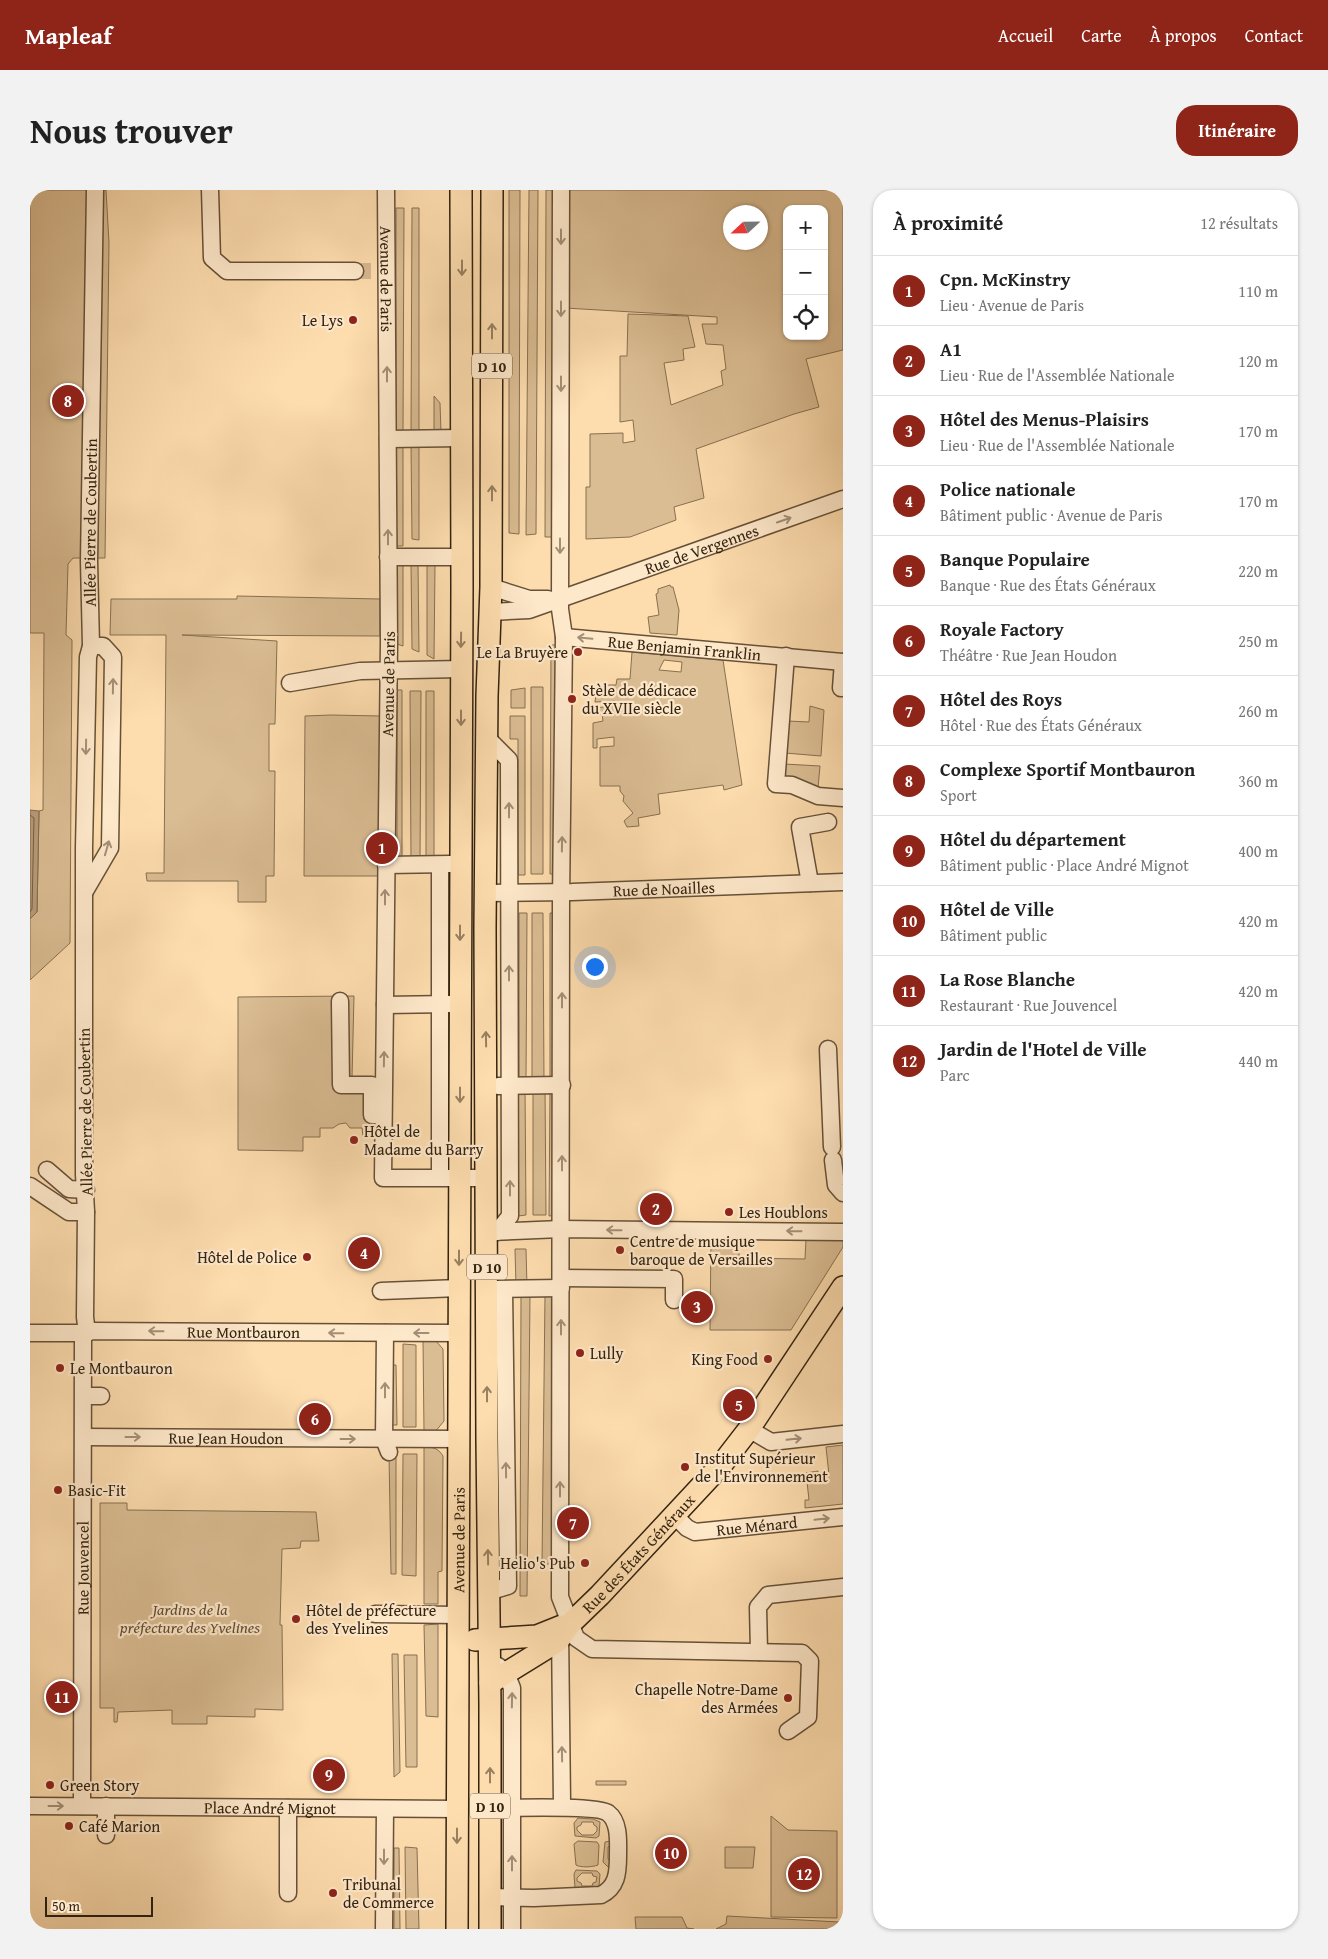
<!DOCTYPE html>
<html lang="fr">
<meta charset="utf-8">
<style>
body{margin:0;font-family:"Gentium Book Plus",serif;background:#f2f2f2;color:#222}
.controls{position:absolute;right:15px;top:15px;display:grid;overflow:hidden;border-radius:10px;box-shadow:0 1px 4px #0004}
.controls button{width:45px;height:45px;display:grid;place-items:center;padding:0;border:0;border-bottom:1px solid #e0e0e0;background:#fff;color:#222;font:25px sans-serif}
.compass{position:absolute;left:693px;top:15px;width:45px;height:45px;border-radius:50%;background:#fff;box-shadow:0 1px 4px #0004;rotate:248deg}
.scale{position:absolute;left:15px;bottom:12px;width:108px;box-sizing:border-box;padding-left:5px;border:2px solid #332311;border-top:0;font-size:14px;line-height:18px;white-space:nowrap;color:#332311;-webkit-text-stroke:4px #fee8ca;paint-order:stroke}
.you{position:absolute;left:564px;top:776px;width:18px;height:18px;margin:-12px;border:4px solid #fff;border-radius:50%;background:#1a73e8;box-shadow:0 0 0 8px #1a73e833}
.badge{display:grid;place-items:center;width:32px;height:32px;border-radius:50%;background:#8f2418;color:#fff;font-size:16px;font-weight:700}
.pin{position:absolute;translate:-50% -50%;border:2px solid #fff;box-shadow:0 1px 5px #0006}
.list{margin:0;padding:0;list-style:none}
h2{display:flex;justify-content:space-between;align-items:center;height:65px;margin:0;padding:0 20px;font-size:21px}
h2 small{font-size:16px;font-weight:400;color:#767676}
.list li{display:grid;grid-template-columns:32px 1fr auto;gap:15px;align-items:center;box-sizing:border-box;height:70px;padding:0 20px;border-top:1px solid #e0e0e0}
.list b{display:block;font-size:19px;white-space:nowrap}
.list p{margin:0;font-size:16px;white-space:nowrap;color:#767676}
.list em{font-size:16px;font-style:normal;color:#767676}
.icon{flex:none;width:28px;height:28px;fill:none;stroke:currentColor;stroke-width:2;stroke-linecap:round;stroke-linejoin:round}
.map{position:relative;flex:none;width:813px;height:1739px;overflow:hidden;border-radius:20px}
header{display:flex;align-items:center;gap:30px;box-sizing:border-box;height:70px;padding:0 25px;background:#8f2418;color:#fff}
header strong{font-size:24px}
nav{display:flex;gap:28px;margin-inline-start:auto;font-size:18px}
.intro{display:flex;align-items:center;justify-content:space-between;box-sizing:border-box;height:120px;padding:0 30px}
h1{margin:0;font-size:35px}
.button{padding:12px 22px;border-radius:20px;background:#8f2418;color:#fff;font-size:18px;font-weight:700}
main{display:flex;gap:30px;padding:0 30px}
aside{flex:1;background:#fff;border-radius:20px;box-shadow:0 1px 4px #0004}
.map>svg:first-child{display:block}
.green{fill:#dbbd93;stroke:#877052;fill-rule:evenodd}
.water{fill:#b89d79;stroke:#836c4f}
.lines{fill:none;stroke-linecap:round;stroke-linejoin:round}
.shore{stroke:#766045;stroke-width:1}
.minor-tunnel{stroke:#d5b78f;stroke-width:16;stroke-dasharray:16 8;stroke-linecap:butt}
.minor-casing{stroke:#665138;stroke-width:19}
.major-casing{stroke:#332311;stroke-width:24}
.minor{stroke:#fee8ca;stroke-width:16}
.major{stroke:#fddcae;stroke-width:21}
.oneway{stroke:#a38f77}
.oneway2{stroke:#988060}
.poi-dot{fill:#8f2418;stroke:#fee8ca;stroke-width:2}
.labels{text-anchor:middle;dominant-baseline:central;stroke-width:4.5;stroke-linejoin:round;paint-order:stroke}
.shield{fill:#fee8ca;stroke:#705e48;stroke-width:1}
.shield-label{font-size:15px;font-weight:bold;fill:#332311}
.street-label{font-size:16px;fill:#332311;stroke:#fee8ca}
.poi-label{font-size:16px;fill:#332311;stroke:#fee8ca;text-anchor:start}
.park-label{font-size:16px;font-style:italic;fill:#5d4a32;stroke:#fee8ca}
</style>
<header>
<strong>Mapleaf</strong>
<nav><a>Accueil</a><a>Carte</a><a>À propos</a><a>Contact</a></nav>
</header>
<div class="intro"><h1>Nous trouver</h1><a class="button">Itinéraire</a></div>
<main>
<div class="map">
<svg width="813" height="1739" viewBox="0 0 813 1739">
<rect width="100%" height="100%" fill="#fddcae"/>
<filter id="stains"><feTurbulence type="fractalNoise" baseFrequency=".004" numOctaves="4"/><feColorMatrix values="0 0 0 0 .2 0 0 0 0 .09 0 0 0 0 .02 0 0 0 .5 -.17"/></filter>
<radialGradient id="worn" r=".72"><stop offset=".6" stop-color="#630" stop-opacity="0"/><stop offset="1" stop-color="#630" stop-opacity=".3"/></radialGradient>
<path class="green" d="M0 0H76L79 53 75 368H43L38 374 36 445 42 450 40 753 0 790V729L7 722 9 621 13 620 14 443H0Z
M479 0H490L489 344 479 343Z
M499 0H508L506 344 496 345Z
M516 0H526L524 347H515Z
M538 0H813V160L776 169 789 217 764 224 666 259 674 308 644 317 646 330 600 347 556 349V297H560V244L593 243V253L605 251 603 230 590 232V166H597L598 124 658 126 665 157 653 159 654 170 634 173 641 215 693 195 691 181 696 179 693 155 676 154 672 134H687V127L535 118ZM757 19H794V146H757ZM701 22H731V52H701Z
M366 18H374L373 243H366Z
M382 18H389V243H381Z
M404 206 410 213 411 242H404Z
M366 254H373V356H366Z
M381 254H389V350L382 349Z
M366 374H373V456L367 454Z
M381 374H388L389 462 382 459Z
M397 375H405L404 469 397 465Z
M640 395 641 397H643L649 420 647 445 620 443 618 427 629 425 626 404 628 403V399Z
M207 406 350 409V446L152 445 247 451 245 534H239V581H245L244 686H236V712H208V691H117L116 683H134L136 445H80L81 409H207Z
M521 455H527V684H520Z
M602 462 693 470 712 595 694 600 693 595 628 604 630 624 608 628 609 636 597 637 594 631 603 623 593 611 594 606 590 601V596H570V557L584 556V547L567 549V558H563V533L573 531 572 524 563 525V518L585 516V511L565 512 566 504H569V495H586L587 489H600ZM634 470 652 472 651 482 629 480Z
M501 497H513V684H501Z
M495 498V518H481V500Z
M367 500H372V670H367Z
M380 501H391L390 671H381Z
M396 501H404V671H396Z
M780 516 794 520 791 566 755 563 758 531 779 532Z
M301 525 350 526V686H274L275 526Z
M480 526H495V685H488V549H480Z
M754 574 790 576 788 598 753 588Z
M489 723H497L496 892H489Z
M502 723H513L514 892H502Z
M520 723H528L527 892H520Z
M324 806 322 889H350V947H333L332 938H320L316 933 309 934 303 938H290V947H273V961L208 960V807Z
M495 898 496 1025 488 1026V899Z
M503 898H515L516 1025H503Z
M520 899H527L528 1025 519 1026Z
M681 1049H709V1068L775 1069 776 1049 813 1050V1057L761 1140H680Z
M485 1059H496L497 1096H486Z
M526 1103 524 1374H512L515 1104Z
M491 1106H500L497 1406H490Z
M393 1150H405L413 1159 414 1231 405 1242H394Z
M373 1154 386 1155V1237H373Z
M362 1175H366L367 1235H362Z
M813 1255V1314L775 1318V1310H779L776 1283 788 1281 789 1286 799 1285 796 1257Z
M394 1257C403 1257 408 1258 413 1266L412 1381 408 1382V1414H394Z
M359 1263H366V1384H361Z
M373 1264H387L386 1386 372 1385Z
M70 1313H97V1320L286 1322 289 1351H271L270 1358 252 1359 250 1435H252L253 1520 225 1519V1527L177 1526V1534H142V1520L88 1522 87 1532H84V1518H70Z
M408 1434V1527L396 1526 394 1435Z
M362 1464H368L370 1582 364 1587Z
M374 1465H387V1577H376Z
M566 1591H596V1595H566Z
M741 1626 758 1640 807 1641V1728L741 1727Z
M548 1628 563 1629 570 1632 569 1646 566 1648 545 1646 544 1633ZM552 1632H563L564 1635 567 1637V1641L563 1645H552L547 1640V1637L551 1635Z
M548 1651 567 1652 569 1655 568 1675C563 1677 551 1678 546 1675L544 1654Z
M581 1651V1655L578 1657V1669L581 1672V1676L578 1677 573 1672 575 1652Z
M375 1657 387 1658 389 1739H376Z
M695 1657H725L723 1678H695Z
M364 1658H369L370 1739H364Z
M546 1680 567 1681 570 1684 569 1696 566 1698H545L544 1684ZM552 1683H562L563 1686 567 1687 566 1692 563 1693 562 1696H552L551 1693 547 1691V1688Z
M697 1726 809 1732V1739H686L696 1734Z
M605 1727H652L657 1738 664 1739H606Z"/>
<path class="water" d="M0 620 9 621 7 722 0 729Z"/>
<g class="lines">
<path class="shore" d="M0 625 4 628 2 719 0 722"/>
<path class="minor-tunnel" d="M325 81H351"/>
<defs>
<g id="minor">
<path d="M180 0 182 68 197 81H325"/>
<path id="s1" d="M356 0 359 451 353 988H457"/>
<path d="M531 0 530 419 534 447 531 711 530 1407 546 1448 562 1459 772 1463 780 1471 778 1527 758 1541"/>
<path d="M358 249 432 248"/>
<path d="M358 367H432"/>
<path d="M461 397 499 409H518"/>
<path id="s2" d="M461 422 499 420 813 309"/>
<path id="s3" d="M534 447 813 472"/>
<path d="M756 466 746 594 762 595 788 606 813 608"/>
<path d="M260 493 330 481 431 479"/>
<path d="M811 498 813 472"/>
<path d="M457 548 479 570 480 1026 467 1042"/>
<path d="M356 675 421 674"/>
<path d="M780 693 770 637 798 632"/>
<path d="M55 701 80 658 83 467 73 456H61"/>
<path id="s4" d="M455 703 542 702 813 692"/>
<path d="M310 811 311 895H342V925H353"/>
<path d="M355 815 420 814"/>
<path d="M798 859 802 957"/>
<path d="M468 896 532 895"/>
<path d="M803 970 806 995 813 1003"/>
<path d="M17 980 39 999 56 1000"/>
<path d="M410 987V675"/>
<path d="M0 996 39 1022H56"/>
<path d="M460 1042 531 1039 813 1042"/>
<path d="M531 1088 644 1089V1110"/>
<path d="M464 1099 531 1098"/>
<path d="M351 1101 429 1098"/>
<path id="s5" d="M0 1143H57L61 1141 428 1143"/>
<path d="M355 1143 354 1249 359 1262"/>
<path d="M54 1206H71"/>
<path d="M719 1239 741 1252 813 1244"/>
<path id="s6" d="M54 1247 429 1249"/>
<path id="s7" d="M645 1326 657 1338 665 1342 813 1327"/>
<path d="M458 1402 478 1396 474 1099"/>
<path d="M345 1424 428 1425"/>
<path d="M530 1440 532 1613"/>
<path d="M729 1462 728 1417 738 1405 813 1397"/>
<path d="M468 1476 476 1483 482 1498V1739"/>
<path id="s8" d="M0 1616 428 1619"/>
<path id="s9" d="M52 1616 53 1146 57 1143 55 1127 56 1022 54 984V658L58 467 61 456 59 371 65 0"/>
<path d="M258 1618V1703"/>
<path d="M460 1618C479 1618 568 1615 578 1623 590 1632 588 1653 588 1666 588 1683 587 1697 571 1705L504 1708 460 1707"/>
<path d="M76 1645V1616"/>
<path d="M354 1739 355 1619"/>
</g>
<g id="major">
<path d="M445 1450 507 1446 532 1436"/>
<path id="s10" d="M460 1493 528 1451 540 1434 570 1405 692 1274 719 1239 813 1097"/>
<path id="s11" d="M427 1739 432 397 431 0"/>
<path d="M460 1739V1514L457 1249 455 738 457 506 461 397 462 0"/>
</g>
</defs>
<use href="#minor" class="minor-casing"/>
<use href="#major" class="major-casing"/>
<use href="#minor" class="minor"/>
<use href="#major" class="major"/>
</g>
<defs><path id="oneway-shaft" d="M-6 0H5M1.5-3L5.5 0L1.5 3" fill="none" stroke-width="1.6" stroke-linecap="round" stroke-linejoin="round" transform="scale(1.25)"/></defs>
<g class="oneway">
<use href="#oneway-shaft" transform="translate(531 47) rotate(90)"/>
<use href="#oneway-shaft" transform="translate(531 119) rotate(90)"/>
<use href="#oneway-shaft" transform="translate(357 184) rotate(-90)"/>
<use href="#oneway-shaft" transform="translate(531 194) rotate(90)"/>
<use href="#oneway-shaft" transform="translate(754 330) rotate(-19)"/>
<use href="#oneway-shaft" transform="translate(358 347) rotate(-90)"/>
<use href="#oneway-shaft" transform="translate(530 356) rotate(90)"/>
<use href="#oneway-shaft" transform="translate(555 448) rotate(-175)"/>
<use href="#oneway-shaft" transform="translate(83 496) rotate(-89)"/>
<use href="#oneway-shaft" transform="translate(56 557) rotate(91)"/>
<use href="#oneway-shaft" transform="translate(479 620) rotate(-90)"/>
<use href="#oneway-shaft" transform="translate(532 654) rotate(-89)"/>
<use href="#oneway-shaft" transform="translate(77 658) rotate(-74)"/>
<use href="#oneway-shaft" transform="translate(355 707) rotate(-90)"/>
<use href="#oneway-shaft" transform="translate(479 783) rotate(-90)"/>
<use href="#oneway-shaft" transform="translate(532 810) rotate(-90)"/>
<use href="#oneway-shaft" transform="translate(354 869) rotate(-89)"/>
<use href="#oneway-shaft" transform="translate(532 973) rotate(-90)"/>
<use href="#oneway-shaft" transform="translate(480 998) rotate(-90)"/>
<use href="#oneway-shaft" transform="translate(584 1040) rotate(-179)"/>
<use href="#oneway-shaft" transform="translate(764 1041) rotate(-179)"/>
<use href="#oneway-shaft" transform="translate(531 1137) rotate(-90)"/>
<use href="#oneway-shaft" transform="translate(126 1141) rotate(-179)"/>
<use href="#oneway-shaft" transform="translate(306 1143) rotate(-179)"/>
<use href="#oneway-shaft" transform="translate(391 1143) rotate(180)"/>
<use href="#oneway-shaft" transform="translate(355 1200) rotate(-90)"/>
<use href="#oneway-shaft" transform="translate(103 1247)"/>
<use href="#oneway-shaft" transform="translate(318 1249)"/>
<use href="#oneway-shaft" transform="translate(764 1249) rotate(-6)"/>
<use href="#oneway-shaft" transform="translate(476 1280) rotate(-91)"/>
<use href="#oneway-shaft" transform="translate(530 1299) rotate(-90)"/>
<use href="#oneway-shaft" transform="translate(792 1329) rotate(-6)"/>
<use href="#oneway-shaft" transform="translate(482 1510) rotate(-89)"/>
<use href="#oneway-shaft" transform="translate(532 1564) rotate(-91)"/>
<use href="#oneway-shaft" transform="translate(26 1616)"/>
<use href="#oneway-shaft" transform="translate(354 1667) rotate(90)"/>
<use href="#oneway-shaft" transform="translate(482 1673) rotate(-90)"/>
</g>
<g class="oneway2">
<use href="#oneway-shaft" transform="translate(432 78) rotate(90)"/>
<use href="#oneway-shaft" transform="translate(462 141) rotate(-90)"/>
<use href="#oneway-shaft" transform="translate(462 303) rotate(-90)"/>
<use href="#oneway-shaft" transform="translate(431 450) rotate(91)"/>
<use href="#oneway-shaft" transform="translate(431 528) rotate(90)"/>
<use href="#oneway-shaft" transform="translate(430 743) rotate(90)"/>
<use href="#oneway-shaft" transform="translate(456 849) rotate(-91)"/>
<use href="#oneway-shaft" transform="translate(430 905) rotate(90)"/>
<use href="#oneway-shaft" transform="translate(429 1068) rotate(90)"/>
<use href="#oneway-shaft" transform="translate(457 1204) rotate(-90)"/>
<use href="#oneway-shaft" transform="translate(458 1367) rotate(-91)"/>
<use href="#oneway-shaft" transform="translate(460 1585) rotate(-90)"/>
<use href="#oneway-shaft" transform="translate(427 1646) rotate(90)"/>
</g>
<g class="poi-dot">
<circle cx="323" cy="130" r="5"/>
<circle cx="548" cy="462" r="5"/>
<circle cx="542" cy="509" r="5"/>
<circle cx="324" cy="950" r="5"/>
<circle cx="699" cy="1022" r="5"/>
<circle cx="590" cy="1060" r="5"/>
<circle cx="277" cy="1067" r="5"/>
<circle cx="550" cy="1163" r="5"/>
<circle cx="738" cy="1169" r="5"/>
<circle cx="30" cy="1178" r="5"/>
<circle cx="655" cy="1277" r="5"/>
<circle cx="28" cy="1300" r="5"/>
<circle cx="555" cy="1373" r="5"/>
<circle cx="266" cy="1429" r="5"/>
<circle cx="758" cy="1508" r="5"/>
<circle cx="20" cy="1595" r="5"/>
<circle cx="39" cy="1636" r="5"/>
<circle cx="303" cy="1703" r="5"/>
</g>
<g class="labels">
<g class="shield">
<rect x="442" y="163.5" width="40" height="25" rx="4"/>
<rect x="437" y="1064.5" width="40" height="25" rx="4"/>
<rect x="440" y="1603.5" width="40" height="25" rx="4"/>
</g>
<g class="shield-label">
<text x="462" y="176">D 10</text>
<text x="457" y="1077">D 10</text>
<text x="460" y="1616">D 10</text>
</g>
<g class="street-label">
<text stroke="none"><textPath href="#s1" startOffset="89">Avenue de Paris</textPath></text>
<text stroke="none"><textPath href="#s9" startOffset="1286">Allée Pierre de Coubertin</textPath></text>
<text stroke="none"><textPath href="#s2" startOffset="221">Rue de Vergennes</textPath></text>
<text stroke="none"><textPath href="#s3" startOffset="121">Rue Benjamin Franklin</textPath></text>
<text transform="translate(358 494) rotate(-89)">Avenue de Paris</text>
<text stroke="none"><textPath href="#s4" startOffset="179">Rue de Noailles</textPath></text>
<text transform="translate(55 922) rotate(-91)">Allée Pierre de Coubertin</text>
<text stroke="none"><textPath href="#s5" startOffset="214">Rue Montbauron</textPath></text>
<text stroke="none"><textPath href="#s6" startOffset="142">Rue Jean Houdon</textPath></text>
<text stroke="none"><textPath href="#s7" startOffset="88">Rue Ménard</textPath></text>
<text stroke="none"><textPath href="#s11" startOffset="389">Avenue de Paris</textPath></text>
<text stroke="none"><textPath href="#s10" startOffset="199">Rue des États Généraux</textPath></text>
<text stroke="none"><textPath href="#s9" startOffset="238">Rue Jouvencel</textPath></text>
<text stroke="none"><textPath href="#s8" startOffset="240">Place André Mignot</textPath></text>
</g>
<g class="poi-label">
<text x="313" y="130" text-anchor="end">Le Lys</text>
<text x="538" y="462" text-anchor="end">Le La Bruyère</text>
<text x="552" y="500">Stèle de dédicace<tspan x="552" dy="18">du XVIIe siècle</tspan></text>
<text x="334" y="941">Hôtel de<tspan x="334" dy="18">Madame du Barry</tspan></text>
<text x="709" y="1022">Les Houblons</text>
<text x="600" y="1051">Centre de musique<tspan x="600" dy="18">baroque de Versailles</tspan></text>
<text x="267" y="1067" text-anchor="end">Hôtel de Police</text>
<text x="560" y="1163">Lully</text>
<text x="728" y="1169" text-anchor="end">King Food</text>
<text x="40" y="1178">Le Montbauron</text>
<text x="665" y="1268">Institut Supérieur<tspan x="665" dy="18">de l'Environnement</tspan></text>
<text x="38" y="1300">Basic-Fit</text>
<text x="545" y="1373" text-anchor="end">Helio's Pub</text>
<text x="276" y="1420">Hôtel de préfecture<tspan x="276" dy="18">des Yvelines</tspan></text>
<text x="748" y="1499" text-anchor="end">Chapelle Notre-Dame<tspan x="748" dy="18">des Armées</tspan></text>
<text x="30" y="1595">Green Story</text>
<text x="49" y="1636">Café Marion</text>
<text x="313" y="1694">Tribunal<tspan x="313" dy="18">de Commerce</tspan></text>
</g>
<g class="park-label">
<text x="160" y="1419">Jardins de la<tspan x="160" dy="18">préfecture des Yvelines</tspan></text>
</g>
</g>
<rect width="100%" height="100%" filter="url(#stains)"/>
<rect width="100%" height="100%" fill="url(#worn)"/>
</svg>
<div class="controls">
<button>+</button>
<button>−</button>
<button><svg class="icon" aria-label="locate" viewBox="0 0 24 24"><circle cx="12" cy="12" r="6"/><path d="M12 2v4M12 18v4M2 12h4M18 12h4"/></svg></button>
</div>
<svg class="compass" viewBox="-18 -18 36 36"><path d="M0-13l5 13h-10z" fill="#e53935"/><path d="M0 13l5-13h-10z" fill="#767676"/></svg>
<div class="scale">50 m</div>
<div class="you"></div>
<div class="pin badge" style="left:352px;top:658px">1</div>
<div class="pin badge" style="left:626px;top:1019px">2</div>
<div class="pin badge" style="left:667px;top:1117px">3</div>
<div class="pin badge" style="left:334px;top:1063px">4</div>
<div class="pin badge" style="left:709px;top:1215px">5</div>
<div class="pin badge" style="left:285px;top:1229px">6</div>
<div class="pin badge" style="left:543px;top:1333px">7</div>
<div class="pin badge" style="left:38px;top:211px">8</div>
<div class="pin badge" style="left:299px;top:1585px">9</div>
<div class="pin badge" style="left:641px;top:1663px">10</div>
<div class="pin badge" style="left:32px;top:1507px">11</div>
<div class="pin badge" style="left:774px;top:1684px">12</div>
</div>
<aside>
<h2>À proximité<small>12 résultats</small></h2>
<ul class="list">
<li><span class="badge">1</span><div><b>Cpn. McKinstry</b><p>Lieu · Avenue de Paris</p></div><em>110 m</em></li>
<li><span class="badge">2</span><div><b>A1</b><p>Lieu · Rue de l'Assemblée Nationale</p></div><em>120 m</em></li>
<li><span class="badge">3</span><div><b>Hôtel des Menus-Plaisirs</b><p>Lieu · Rue de l'Assemblée Nationale</p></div><em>170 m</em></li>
<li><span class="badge">4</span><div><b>Police nationale</b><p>Bâtiment public · Avenue de Paris</p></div><em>170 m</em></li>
<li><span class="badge">5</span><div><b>Banque Populaire</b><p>Banque · Rue des États Généraux</p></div><em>220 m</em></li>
<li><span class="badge">6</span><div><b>Royale Factory</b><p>Théâtre · Rue Jean Houdon</p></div><em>250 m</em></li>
<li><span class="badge">7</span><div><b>Hôtel des Roys</b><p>Hôtel · Rue des États Généraux</p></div><em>260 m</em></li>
<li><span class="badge">8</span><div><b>Complexe Sportif Montbauron</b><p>Sport</p></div><em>360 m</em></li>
<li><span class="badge">9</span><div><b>Hôtel du département</b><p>Bâtiment public · Place André Mignot</p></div><em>400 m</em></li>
<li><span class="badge">10</span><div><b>Hôtel de Ville</b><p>Bâtiment public</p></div><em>420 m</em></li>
<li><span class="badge">11</span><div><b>La Rose Blanche</b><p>Restaurant · Rue Jouvencel</p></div><em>420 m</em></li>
<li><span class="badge">12</span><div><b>Jardin de l'Hotel de Ville</b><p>Parc</p></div><em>440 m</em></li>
</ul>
</aside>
</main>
